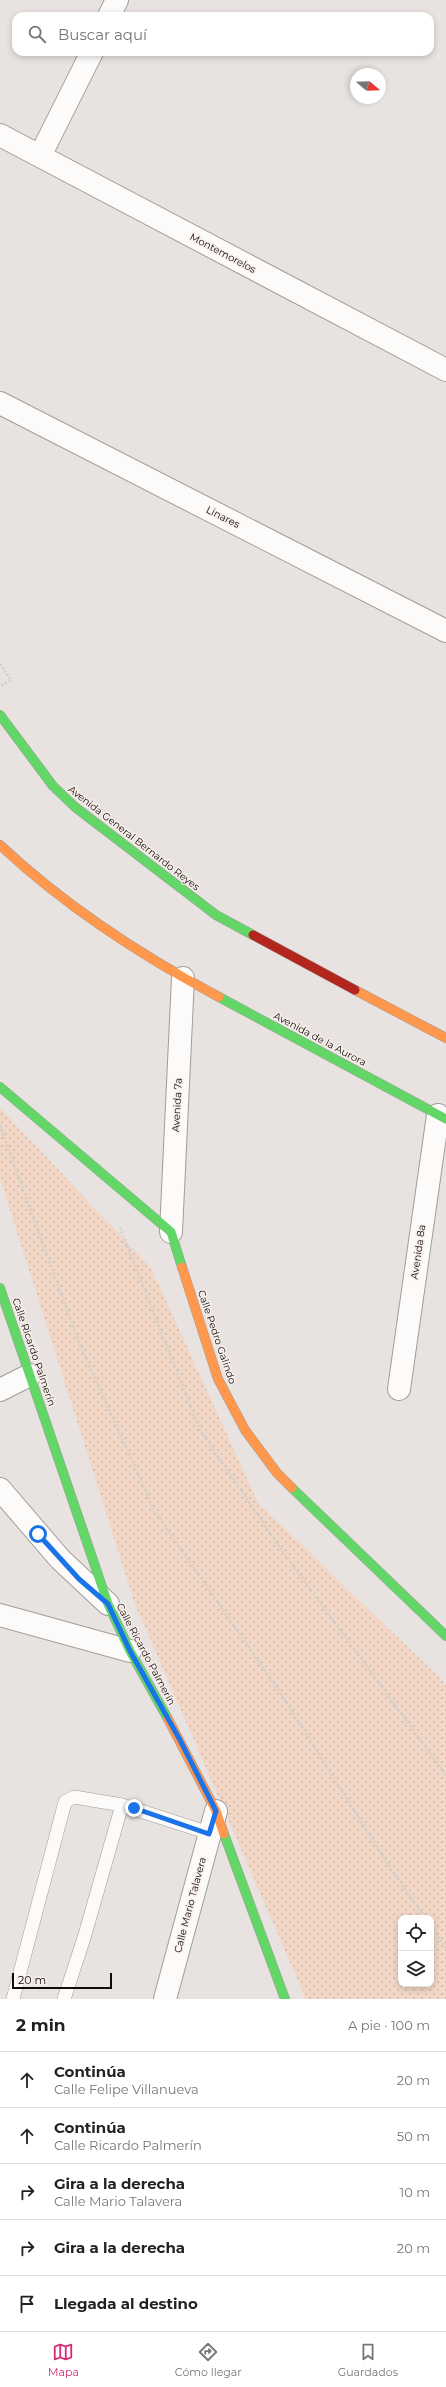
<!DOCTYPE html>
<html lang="es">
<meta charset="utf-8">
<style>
body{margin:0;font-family:Montserrat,sans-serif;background:#f6f6f6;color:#222}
.controls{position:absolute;right:12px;bottom:12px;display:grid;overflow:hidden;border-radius:8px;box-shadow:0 2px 6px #0003}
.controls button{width:36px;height:36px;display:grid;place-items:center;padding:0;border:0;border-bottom:1px solid #e0e0e0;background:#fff;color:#222;font:20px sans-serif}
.compass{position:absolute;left:350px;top:68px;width:36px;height:36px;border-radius:50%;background:#fff;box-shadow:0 2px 6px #0003;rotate:109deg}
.scale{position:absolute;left:12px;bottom:10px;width:100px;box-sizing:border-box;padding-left:4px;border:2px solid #0f0c0b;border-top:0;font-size:11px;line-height:14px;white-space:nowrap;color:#0f0c0b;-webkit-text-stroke:3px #f8efea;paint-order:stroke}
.stop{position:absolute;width:12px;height:12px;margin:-9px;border:3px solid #1a73e8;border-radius:50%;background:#fff}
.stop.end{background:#1a73e8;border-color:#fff;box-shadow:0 1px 4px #0008}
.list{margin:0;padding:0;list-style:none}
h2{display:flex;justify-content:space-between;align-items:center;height:52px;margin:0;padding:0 16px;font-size:17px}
h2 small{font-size:13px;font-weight:400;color:#767676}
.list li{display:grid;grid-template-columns:26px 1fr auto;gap:12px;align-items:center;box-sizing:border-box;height:56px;padding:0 16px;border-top:1px solid #e0e0e0}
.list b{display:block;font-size:15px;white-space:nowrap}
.list p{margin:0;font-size:13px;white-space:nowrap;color:#767676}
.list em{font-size:13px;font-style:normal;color:#767676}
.icon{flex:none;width:22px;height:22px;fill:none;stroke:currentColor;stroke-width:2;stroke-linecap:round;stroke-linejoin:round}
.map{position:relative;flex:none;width:446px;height:1999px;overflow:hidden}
.search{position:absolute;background:#fff;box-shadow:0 2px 6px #0003;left:12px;right:12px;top:12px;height:44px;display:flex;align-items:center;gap:10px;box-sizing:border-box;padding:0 14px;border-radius:12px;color:#767676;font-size:15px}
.sheet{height:332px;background:#fff}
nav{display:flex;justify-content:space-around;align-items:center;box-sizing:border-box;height:56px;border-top:1px solid #e0e0e0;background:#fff;font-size:11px;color:#767676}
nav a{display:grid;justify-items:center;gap:2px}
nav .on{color:#db2777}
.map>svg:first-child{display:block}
.park{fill:url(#park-dots);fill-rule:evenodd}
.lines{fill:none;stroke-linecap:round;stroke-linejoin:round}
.lane-casing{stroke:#a09d9a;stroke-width:14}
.street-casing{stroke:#a09d9a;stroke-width:24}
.fast-casing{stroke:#a09d9a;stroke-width:10}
.slow-casing{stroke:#a09d9a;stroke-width:10}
.jam-casing{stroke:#a09d9a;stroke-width:10}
.path{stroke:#d0cfcd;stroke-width:2.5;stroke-dasharray:2 2;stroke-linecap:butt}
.lane{stroke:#fcfbfa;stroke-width:13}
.street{stroke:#fcfbfa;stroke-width:22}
.fast{stroke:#63d668;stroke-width:9}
.slow{stroke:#ff974d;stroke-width:9}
.jam{stroke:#b3261e;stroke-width:9}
.route{stroke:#1a73e8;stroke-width:5}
.labels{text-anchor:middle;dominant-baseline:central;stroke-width:3;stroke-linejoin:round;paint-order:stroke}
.street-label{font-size:10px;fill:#0f0c0b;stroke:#f8efea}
</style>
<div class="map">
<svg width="446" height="1999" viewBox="0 0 446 1999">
<defs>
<pattern id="park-dots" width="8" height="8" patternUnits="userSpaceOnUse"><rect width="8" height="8" fill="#f2d6c6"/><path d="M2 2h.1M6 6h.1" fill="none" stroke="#ceb6a9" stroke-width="1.8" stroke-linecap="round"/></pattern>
</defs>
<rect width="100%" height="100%" fill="#e8e3e0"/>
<path class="park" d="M0 1108 151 1268 258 1503 446 1684V1999H306L135 1604 0 1178ZM401 1918H431V1984H401Z"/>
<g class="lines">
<defs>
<path id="lane" d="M13 1999 65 1802 74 1797 122 1805
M64 1999 84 1938 122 1805 209 1833"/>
<path id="street" d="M109 16 117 0
M0 135 446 370
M40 156 92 52
M0 403 446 631
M171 1232 183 978
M399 1389 438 1115
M0 1390 30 1375
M0 1489 60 1559 108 1604
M0 1615 130 1651
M165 1999 216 1811"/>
<path id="fast" d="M0 715 53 786 75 807 216 915 253 935
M219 997 446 1119
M0 1087 171 1232 182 1267
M0 1288 108 1604 130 1651 168 1719
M292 1488 446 1636
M224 1834 285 1999"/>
<path id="slow" d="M0 845C65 906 140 955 219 997
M355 990 446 1038
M182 1267 218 1379 245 1430 277 1473 292 1488
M168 1719 216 1811 224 1834"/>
<path id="jam" d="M253 935 355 990"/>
</defs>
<use href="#lane" class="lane-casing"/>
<use href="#street" class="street-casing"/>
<use href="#fast" class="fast-casing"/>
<use href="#slow" class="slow-casing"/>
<use href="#jam" class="jam-casing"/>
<path class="path" d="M0 664 11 680 0 686
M0 1126 78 1340 154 1510 281 1694 391 1869 425 1918
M120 1228 200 1430 276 1542 446 1775
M431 1927 446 1948"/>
<use href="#lane" class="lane"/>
<use href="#street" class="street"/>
<use href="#fast" class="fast"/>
<use href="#slow" class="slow"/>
<use href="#jam" class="jam"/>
</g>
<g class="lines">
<path class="route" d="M38 1534 79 1579 108 1604 130 1651 180 1740 216 1811 209 1834 134 1808"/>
</g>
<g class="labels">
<g class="street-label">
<text transform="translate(223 253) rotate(28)">Montemorelos</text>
<text transform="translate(223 517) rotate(27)">Linares</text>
<text transform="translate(134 838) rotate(38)">Avenida General Bernardo Reyes</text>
<text transform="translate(320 1039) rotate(28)">Avenida de la Aurora</text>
<text transform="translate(177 1105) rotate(-87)">Avenida 7a</text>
<text transform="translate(418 1252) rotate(-82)">Avenida 8a</text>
<text transform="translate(217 1337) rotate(71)">Calle Pedro Galindo</text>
<text transform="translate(34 1352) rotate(71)">Calle Ricardo Palmerín</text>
<text transform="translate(146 1654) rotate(62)">Calle Ricardo Palmerín</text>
<text transform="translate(190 1905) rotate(-75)">Calle Mario Talavera</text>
</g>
</g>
</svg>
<div class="controls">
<button><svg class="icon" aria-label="locate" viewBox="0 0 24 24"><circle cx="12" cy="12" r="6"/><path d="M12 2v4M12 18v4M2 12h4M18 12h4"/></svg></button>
<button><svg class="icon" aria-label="layers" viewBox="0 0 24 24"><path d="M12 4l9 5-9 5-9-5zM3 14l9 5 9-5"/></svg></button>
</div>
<svg class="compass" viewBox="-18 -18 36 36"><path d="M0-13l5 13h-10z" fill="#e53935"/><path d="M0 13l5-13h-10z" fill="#767676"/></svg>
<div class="scale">20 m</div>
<div class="stop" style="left:38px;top:1534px"></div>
<div class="stop end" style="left:134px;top:1808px"></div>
<div class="search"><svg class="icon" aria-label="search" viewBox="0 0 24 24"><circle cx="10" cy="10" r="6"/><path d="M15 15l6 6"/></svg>Buscar aquí</div>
</div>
<section class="sheet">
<h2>2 min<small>A pie · 100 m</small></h2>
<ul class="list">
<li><svg class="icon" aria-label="ahead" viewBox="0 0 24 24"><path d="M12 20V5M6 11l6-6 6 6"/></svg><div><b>Continúa</b><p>Calle Felipe Villanueva</p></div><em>20 m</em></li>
<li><svg class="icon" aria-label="ahead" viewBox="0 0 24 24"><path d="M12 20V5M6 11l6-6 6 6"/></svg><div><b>Continúa</b><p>Calle Ricardo Palmerín</p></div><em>50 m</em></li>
<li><svg class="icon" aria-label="right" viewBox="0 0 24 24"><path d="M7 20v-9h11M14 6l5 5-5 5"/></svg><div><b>Gira a la derecha</b><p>Calle Mario Talavera</p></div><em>10 m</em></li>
<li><svg class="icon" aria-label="right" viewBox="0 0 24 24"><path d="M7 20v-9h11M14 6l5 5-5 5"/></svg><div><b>Gira a la derecha</b></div><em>20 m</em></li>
<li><svg class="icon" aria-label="arrive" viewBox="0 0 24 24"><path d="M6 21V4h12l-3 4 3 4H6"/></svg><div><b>Llegada al destino</b></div></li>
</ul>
</section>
<nav>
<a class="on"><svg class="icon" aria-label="map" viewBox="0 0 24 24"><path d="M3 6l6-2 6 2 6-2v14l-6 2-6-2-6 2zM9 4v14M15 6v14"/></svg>Mapa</a>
<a><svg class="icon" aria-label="directions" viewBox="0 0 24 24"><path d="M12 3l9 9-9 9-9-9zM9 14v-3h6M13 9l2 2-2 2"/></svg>Cómo llegar</a>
<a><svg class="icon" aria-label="saved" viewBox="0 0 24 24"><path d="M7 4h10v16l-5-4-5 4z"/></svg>Guardados</a>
</nav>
